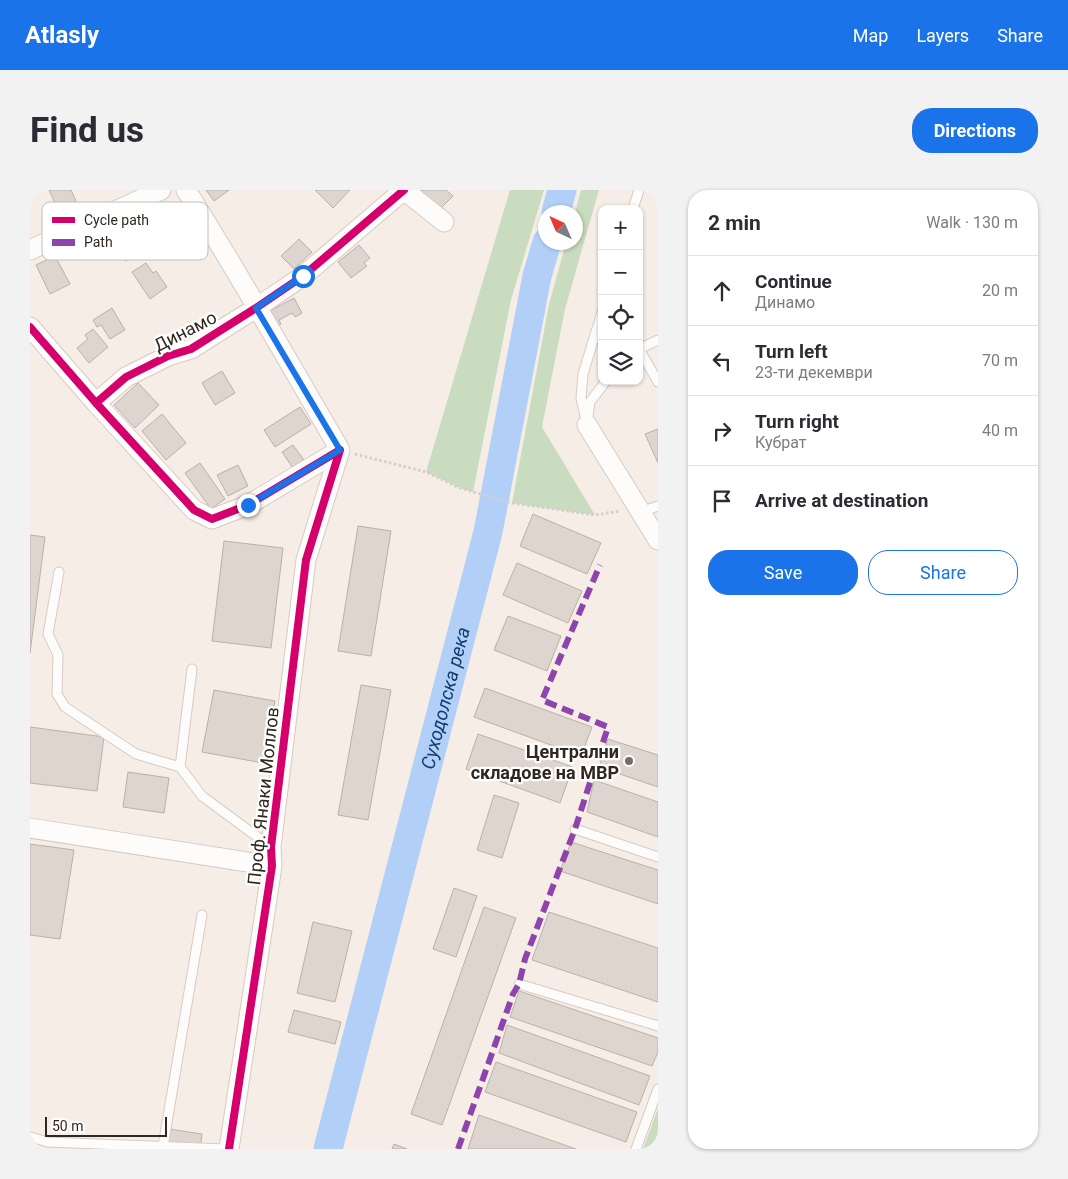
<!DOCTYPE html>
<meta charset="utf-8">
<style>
body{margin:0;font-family:Roboto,sans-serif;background:#f2f2f3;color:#2b2b33}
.controls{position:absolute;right:15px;top:15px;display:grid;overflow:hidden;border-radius:10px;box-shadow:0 1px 4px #0004}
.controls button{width:45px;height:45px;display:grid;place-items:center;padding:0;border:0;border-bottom:1px solid #e1e1e2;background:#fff;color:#2b2b33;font:25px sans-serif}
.compass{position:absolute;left:508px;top:15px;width:45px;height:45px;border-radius:50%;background:#fff;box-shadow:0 1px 4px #0004;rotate:316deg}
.scale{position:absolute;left:15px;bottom:12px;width:122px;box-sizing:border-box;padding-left:5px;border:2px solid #30271f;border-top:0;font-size:14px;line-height:18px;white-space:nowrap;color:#30271f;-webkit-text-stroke:4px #fff;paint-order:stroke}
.stop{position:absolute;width:15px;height:15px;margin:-11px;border:4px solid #1a73e8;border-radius:50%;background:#fff}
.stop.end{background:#1a73e8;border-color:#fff;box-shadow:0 1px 5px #0008}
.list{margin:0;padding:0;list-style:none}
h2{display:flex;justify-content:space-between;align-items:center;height:65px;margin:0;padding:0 20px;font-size:21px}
h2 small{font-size:16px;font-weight:400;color:#7c7c81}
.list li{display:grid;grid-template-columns:32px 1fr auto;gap:15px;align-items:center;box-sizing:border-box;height:70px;padding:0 20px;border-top:1px solid #e1e1e2}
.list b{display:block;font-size:19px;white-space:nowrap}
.list p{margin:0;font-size:16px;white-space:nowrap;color:#7c7c81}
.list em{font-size:16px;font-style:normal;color:#7c7c81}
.actions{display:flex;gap:10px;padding:15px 20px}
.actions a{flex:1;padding:11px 0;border:1px solid #1a73e8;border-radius:20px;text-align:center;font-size:18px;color:#1a73e8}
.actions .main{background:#1a73e8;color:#fff}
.icon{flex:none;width:28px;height:28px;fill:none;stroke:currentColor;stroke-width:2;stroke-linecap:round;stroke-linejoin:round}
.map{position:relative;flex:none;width:628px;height:959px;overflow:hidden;border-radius:20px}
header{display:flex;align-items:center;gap:30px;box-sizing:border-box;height:70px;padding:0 25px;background:#1a73e8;color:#fff}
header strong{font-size:24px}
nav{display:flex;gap:28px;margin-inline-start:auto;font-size:18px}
.intro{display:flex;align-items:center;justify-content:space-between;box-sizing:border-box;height:120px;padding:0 30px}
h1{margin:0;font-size:35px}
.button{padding:12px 22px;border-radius:20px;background:#1a73e8;color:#fff;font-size:18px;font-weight:700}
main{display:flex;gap:30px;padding:0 30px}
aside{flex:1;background:#fff;border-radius:20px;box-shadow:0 1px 4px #0004}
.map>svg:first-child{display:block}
.green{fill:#c9dcbf}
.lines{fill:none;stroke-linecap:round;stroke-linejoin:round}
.river{stroke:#b2d0f7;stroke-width:29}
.building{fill:#ded6ce;stroke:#b8b1aa}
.lane-casing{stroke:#d4ccc4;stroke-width:11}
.street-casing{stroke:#d4ccc4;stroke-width:21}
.path{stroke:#d3cfcd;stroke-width:3;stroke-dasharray:2.5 2.5;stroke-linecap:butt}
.lane{stroke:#fefcfb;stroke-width:9}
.street{stroke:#fefcfb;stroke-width:19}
.quiet{stroke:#8e44ad;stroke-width:6;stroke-dasharray:12 6;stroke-linecap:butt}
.cycleway-casing{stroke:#fff;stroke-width:11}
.cycleway{stroke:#d6006c;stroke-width:8}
.route{stroke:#1a73e8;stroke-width:6}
.poi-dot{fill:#756d65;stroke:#fff;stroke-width:2}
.labels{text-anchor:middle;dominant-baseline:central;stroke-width:4.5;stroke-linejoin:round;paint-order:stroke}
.street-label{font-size:18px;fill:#30271f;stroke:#fff}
.poi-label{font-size:18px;font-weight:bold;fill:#30271f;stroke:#fff;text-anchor:end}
.water-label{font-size:19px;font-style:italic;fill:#0f3c71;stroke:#fff}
.key{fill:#fff;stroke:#c1bebc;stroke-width:1}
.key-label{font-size:14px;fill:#30271f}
</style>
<header>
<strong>Atlasly</strong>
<nav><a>Map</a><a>Layers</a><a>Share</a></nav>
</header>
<div class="intro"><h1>Find us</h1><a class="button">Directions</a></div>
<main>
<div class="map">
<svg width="628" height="959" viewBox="0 0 628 959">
<rect width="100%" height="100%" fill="#f6eee6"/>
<path class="green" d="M480 0H514L481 110 443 302 430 298 396 282Z
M551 0H569L535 119 512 237 565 325 482 313 519 114 536 53 546 52 545 22Z
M628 918V959H613Z"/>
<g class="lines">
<g class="river">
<path d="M526 22 532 0"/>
<path id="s1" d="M298 959 458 342 507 86 517 52"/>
</g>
</g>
<path class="building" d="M19 0H41L46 11 28 20Z
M176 0H199L184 11Z
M285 0H320L303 18Z
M392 0H416L423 6 408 21 389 3Z
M93 39 96 47 102 44 112 63 95 71 93 66 83 70 73 48Z
M269 49 282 62 264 79 251 66Z
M329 55 340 68 334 73 337 76 321 88 308 72Z
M25 66 40 94 20 104 6 75Z
M116 73 123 83 126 81 137 97 120 109 102 82Z
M264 108 272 123 265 127 262 123 249 130 251 134 244 138 236 123Z
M82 118 95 140 80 149 71 135 67 137 63 130Z
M63 139 78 157 59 173 47 158 58 149 55 145Z
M192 181 205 203 185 215 172 193Z
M108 193 129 215 105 238 84 215Z
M270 217 281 234 245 257 234 240Z
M132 224 156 253 136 270 112 241Z
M628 239V273L615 244Z
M263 255 274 270 263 278 252 262Z
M170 273 195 309 181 319 155 283Z
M208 275 218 296 198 306 187 285Z
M503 324 571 353 557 384 490 356Z
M328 336 361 341 341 466 308 461Z
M0 345 15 347 0 463Z
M194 351 253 358 241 458 182 451Z
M487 373 552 401 538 433 473 405Z
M478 426 531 446 517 481 464 460Z
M331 495 361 500 338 630 308 625Z
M455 498 562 537 551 566 444 527Z
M184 500 245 511 233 573 172 562Z
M0 537 74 547 67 601 0 593Z
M448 544 543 577 530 613 436 579Z
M578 549 628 565V597L569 577Z
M98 582 139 588 134 623 93 617Z
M564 590 628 612V647L557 622Z
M464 605 489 613 472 668 447 660Z
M541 652 628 680V714L530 681Z
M0 654 44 660 30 749 0 745Z
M424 698 447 706 426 767 403 759Z
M454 717 486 728 412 935 381 924Z
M519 722 628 758V812L502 770Z
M283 732 322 741 305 812 267 803Z
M489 801 628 848V862L622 876 480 827Z
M264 820 311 832 305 854 258 842Z
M477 835 620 886 609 915 469 863Z
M466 872 607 922 596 952 455 902Z
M449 925 546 959H438Z
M139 939 172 944 170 959H135Z
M364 954 377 959H362Z"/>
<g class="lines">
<defs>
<path id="lane" d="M603 19 609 0
M609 159 628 192
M609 159 628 150
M558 227 560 212 576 191
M557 235 551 208 553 184 572 122
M610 322 628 316
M29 382 18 444 28 465 27 504 35 517 106 564 150 577 172 606 241 657
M150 577 162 479
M545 639 628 667
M489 794 628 836
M0 947 18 952 195 959
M133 956 172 725
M606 959 628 899"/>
<path id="street" d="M156 0C210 85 259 173 310 260
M374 0 414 32
M0 60 131 0
M0 137 66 213 164 320 182 329 218 315 310 260
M66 213 96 187 138 166 161 159 226 118 273 86 374 0
M557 235 628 350
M0 638 242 676
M199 959 242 676 241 657 276 370 310 260"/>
</defs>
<use href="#lane" class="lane-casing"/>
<use href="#street" class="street-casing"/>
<path class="path" d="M325 264 396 282 430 298 482 313 565 325 590 321"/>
<use href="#lane" class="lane"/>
<use href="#street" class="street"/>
<path class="quiet" d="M428 959 483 804 489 794 495 769 545 639 578 537 512 510 570 375"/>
<defs>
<path id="cycleway" d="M0 137 66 213 164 320 182 329 218 315 310 260
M66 213 96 187 138 166 161 159 226 118 273 86 374 0
M199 959 242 676 241 657 276 370 310 260"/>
</defs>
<use href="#cycleway" class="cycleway-casing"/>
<use href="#cycleway" class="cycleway"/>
</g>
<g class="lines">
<path class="route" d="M218 315 310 260 226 118 273 86"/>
</g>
<circle class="poi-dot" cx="599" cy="571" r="5"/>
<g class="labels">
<g class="street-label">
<text transform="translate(155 141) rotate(-27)">Динамо</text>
<text transform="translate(233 606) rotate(-84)">Проф. Янаки Моллов</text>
</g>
<g class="poi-label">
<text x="589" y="561">Централни<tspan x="589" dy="21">складове на МВР</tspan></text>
</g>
<g class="water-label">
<text stroke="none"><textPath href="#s1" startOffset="466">Суходолска река</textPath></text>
</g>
</g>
<rect x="12" y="12" width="166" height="58" rx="8" class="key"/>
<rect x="22" y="27" width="23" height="6" fill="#d6006c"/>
<rect x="22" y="49" width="23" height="7" fill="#8e44ad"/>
<g class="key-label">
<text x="54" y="35">Cycle path</text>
<text x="54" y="57">Path</text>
</g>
</svg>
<div class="controls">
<button>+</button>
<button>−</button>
<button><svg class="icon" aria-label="locate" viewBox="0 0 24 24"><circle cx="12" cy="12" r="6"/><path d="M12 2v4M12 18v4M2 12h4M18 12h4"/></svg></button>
<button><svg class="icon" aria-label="layers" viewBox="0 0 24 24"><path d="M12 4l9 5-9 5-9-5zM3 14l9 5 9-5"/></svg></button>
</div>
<svg class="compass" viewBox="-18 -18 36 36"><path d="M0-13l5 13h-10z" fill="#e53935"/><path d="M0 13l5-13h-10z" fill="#7c7c81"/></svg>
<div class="scale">50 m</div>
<div class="stop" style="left:273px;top:86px"></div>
<div class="stop end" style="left:218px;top:315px"></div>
</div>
<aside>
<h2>2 min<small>Walk · 130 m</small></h2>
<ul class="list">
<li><svg class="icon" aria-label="ahead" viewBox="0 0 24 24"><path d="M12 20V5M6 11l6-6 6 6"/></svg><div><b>Continue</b><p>Динамо</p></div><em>20 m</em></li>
<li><svg class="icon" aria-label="left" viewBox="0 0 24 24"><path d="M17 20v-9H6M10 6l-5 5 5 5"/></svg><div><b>Turn left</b><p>23-ти декември</p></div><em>70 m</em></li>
<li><svg class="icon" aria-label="right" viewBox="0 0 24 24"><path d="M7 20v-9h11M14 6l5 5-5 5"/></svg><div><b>Turn right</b><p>Кубрат</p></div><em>40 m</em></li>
<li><svg class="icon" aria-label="arrive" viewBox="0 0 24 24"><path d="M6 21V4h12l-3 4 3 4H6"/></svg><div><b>Arrive at destination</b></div></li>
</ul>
<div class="actions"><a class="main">Save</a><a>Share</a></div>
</aside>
</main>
